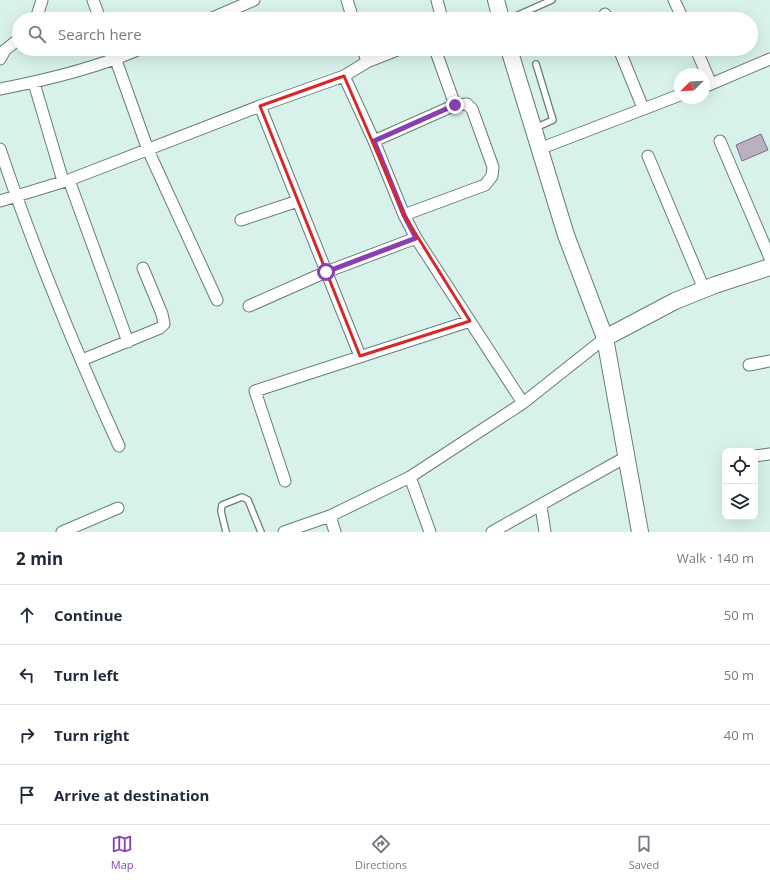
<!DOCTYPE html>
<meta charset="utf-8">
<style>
body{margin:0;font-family:"Open Sans",sans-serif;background:#f2f2f3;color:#1f2937}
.controls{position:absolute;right:12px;bottom:12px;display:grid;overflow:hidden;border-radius:8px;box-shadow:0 4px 16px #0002}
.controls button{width:36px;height:36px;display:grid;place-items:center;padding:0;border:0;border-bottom:1px solid #e0e1e3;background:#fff;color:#1f2937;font:20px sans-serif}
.compass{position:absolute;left:674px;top:68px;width:36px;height:36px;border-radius:50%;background:#fff;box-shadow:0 4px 16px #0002;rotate:246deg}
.stop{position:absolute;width:12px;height:12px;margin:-9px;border:3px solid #883fb1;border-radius:50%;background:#fff}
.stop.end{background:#883fb1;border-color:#fff;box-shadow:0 1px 4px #0008}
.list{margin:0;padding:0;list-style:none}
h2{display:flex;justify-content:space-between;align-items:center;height:52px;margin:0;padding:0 16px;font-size:17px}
h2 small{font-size:13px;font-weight:400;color:#747a83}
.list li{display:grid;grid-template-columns:26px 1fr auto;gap:12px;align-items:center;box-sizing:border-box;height:60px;padding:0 16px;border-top:1px solid #e0e1e3}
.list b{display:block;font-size:15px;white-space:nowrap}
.list em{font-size:13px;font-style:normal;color:#747a83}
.icon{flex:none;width:22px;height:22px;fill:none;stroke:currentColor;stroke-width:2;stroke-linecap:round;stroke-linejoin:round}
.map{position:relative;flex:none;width:770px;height:532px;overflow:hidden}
.search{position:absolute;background:#fff;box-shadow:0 4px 16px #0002;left:12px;right:12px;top:12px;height:44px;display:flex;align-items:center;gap:10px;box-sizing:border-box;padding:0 14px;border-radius:22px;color:#747a83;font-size:15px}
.sheet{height:292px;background:#fff}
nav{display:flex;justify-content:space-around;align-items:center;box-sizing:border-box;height:56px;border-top:1px solid #e0e1e3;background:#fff;font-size:11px;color:#747a83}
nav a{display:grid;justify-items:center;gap:2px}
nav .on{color:#883fb1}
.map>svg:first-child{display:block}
.building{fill:#bab0c2;stroke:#7a7081}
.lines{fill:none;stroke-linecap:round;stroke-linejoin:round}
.lane-casing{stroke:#667d78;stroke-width:8}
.street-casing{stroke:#667d78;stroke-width:13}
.secondary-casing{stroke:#667d78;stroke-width:18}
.lane{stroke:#fff;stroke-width:5.5}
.street{stroke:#fff;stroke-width:11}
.secondary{stroke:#fff;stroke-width:16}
.route{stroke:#883fb1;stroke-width:5}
.marked{fill:none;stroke:#d62828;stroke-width:3;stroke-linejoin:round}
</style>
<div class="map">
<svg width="770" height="532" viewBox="0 0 770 532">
<rect width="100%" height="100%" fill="#d8f2eb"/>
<path class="building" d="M761 134 768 150 742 161 736 145Z"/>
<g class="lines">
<defs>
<path id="lane" d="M509 19 552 0
M535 128 553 120 536 64
M226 532 221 511 222 505 242 497 248 500 261 532"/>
<path id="street" d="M93 0 100 19
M347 0 353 19
M437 0 442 19
M674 0 683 19
M605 14 607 19
M36 19 42 0
M210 19 254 0
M112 49 148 150 217 300
M435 49 455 105
M619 49 643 108
M696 49 711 84
M0 59 5 50 19 39
M367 62 400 49
M344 76 367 62 363 49
M34 83 63 181
M704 87 770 59
M0 89C47 80 96 68 140 49
M260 106 360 356
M374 141 455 105 467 104 472 109 493 167 492 176 485 185 404 215
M720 141 770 258
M0 149C34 250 75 349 119 446
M539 149 680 95
M648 156 704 289
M69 180 128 342
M0 201 69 180 260 106 344 76 374 141 404 215 416 238 523 403
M241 220 298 201
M249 306 326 272 416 238
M82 360 160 328 164 324 162 314 143 268
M749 365 770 361
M755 456 770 454
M410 477 430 532
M285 481 255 391 470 321
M541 506 545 532
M330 516 335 532
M62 532 118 508
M284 532 330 516 410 477 523 403 605 338
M492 532 626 457"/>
<path id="secondary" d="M496 0 501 19
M509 49 566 235 605 338 640 532
M605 338 675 301 715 285 770 267"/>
</defs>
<use href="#lane" class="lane-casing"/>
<use href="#street" class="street-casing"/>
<use href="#secondary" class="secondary-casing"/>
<use href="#lane" class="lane"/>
<use href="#street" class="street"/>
<use href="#secondary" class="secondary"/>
</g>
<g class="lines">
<path class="route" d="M326 272 416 238 404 215 374 141 455 105"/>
</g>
<path class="marked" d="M344 76 404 215 470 321 360 356 260 106Z"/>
</svg>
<div class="controls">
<button><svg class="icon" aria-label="locate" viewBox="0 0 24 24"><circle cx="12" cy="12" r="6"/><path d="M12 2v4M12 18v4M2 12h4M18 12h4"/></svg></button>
<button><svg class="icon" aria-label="layers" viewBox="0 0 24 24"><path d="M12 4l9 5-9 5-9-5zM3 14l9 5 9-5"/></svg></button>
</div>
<svg class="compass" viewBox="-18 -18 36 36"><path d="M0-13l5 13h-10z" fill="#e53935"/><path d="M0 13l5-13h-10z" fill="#747a83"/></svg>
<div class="stop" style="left:326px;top:272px"></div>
<div class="stop end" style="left:455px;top:105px"></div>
<div class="search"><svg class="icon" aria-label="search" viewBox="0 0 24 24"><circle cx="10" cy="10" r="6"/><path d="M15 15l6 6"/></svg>Search here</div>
</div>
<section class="sheet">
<h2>2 min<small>Walk · 140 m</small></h2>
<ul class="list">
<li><svg class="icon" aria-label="ahead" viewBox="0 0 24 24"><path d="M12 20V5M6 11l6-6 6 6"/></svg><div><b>Continue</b></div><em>50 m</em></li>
<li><svg class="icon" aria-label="left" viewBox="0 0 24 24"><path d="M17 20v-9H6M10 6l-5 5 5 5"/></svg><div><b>Turn left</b></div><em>50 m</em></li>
<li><svg class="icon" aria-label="right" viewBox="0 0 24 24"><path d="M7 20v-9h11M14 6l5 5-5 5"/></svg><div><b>Turn right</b></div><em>40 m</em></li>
<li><svg class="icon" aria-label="arrive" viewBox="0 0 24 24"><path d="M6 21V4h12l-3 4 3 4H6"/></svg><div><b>Arrive at destination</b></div></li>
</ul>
</section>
<nav>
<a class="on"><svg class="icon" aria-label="map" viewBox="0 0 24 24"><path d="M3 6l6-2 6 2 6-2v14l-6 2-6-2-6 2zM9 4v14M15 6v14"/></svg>Map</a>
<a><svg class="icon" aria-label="directions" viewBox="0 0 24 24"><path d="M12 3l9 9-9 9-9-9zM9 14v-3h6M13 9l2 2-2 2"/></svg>Directions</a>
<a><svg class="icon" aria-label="saved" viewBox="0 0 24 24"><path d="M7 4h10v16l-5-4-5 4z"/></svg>Saved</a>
</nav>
